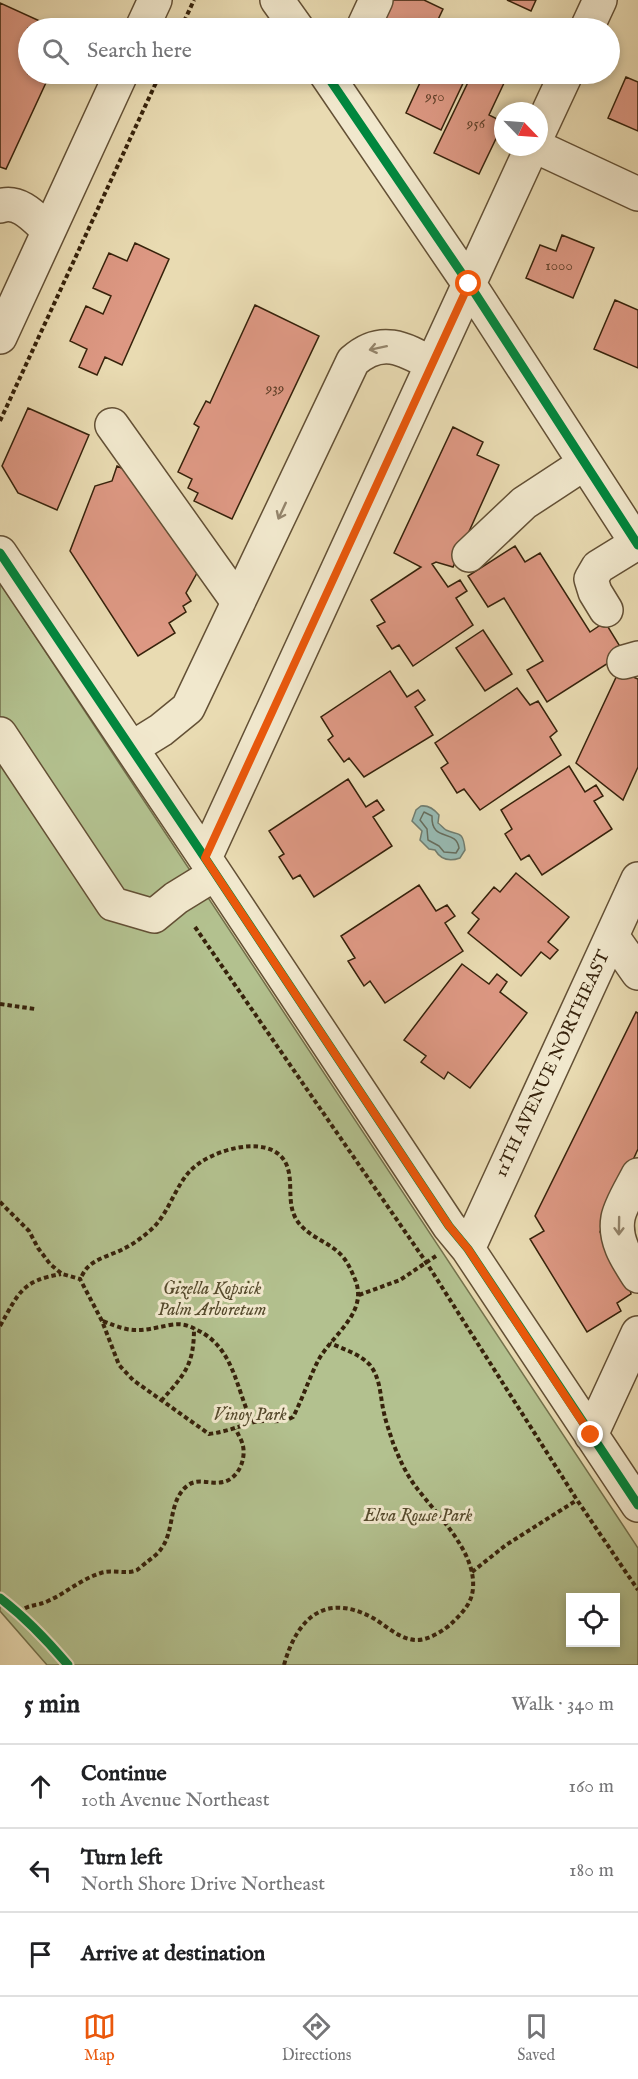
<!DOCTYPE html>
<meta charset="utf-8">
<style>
body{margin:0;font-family:"IM FELL English",serif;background:#f2f2f2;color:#202124}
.controls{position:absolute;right:18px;bottom:18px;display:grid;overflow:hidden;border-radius:0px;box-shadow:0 3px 9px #0003}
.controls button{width:54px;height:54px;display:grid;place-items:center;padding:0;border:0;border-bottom:2px solid #e0e0e0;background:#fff;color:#202124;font:30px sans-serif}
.compass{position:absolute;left:494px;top:102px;width:54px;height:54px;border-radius:50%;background:#fff;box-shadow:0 3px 9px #0003;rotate:115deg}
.stop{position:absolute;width:18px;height:18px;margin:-14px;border:4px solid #ea580c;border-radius:50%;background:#fff}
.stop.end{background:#ea580c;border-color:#fff;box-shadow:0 2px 6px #0008}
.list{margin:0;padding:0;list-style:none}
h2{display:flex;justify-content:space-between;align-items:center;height:78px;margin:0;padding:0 24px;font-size:26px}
h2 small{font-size:20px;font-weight:400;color:#757577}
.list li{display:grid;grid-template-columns:39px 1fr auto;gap:18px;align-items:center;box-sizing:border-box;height:84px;padding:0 24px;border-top:2px solid #e0e0e0}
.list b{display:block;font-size:22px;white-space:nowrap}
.list p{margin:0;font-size:20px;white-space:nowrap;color:#757577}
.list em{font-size:20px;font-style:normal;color:#757577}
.icon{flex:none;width:33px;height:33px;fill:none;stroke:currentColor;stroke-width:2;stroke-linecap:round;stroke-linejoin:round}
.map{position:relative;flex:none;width:638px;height:1665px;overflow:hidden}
.search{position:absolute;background:#fff;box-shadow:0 3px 9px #0003;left:18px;right:18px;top:18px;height:66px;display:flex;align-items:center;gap:15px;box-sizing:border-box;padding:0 21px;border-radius:33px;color:#757577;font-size:22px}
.sheet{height:330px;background:#fff}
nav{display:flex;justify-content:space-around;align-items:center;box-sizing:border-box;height:84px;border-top:2px solid #e0e0e0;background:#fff;font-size:16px;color:#757577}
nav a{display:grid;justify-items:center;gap:3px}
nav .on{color:#ea580c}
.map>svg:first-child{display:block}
.green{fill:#b3c18f;stroke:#74724d;stroke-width:1.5;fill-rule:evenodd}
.water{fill:#98bab2;stroke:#717d6f;stroke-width:1.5}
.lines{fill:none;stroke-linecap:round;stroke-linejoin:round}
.shore{stroke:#676e5e;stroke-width:1.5}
.building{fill:#dd9883;stroke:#36220b;stroke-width:1.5}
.minor-casing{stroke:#635035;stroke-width:36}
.path{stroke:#36220b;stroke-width:4;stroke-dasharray:4.5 3;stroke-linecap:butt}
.minor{stroke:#f1e8cd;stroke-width:33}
.cycleway-casing{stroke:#f1e8cd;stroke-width:13}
.cycleway{stroke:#00873e;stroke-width:9}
.oneway{stroke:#94856c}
.route{stroke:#ea580c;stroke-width:8}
.labels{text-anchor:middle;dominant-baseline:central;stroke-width:6;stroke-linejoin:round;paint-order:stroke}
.number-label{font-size:15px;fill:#604029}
.street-label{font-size:18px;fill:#36220b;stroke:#f1e8cd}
.park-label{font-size:18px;font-style:italic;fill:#554a2c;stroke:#f1e8cd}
</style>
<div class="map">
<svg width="638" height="1665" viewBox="0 0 638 1665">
<rect width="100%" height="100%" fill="#e9dbb2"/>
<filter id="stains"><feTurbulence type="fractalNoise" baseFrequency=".00333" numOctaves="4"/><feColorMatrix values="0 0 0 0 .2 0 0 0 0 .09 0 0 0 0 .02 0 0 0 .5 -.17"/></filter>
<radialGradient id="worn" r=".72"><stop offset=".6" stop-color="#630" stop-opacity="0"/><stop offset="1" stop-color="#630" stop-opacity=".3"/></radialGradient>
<path class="green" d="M0 583 638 1548V1665H47L0 1611ZM570 1598H616V1642H570Z"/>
<path class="water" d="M421 806C429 805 434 809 439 815L438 823C441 825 443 828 446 830 458 836 463 829 465 850L460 858C449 862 441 860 435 850L429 849 420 840 422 831 412 821 416 810Z"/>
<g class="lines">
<path class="shore" d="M424 812 432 816C431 843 456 828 459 848L456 853 444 852 439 846 428 840 427 829 420 820Z"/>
</g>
<path class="building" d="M393 0H424L443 9 434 28H378Z
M507 0H536L531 11Z
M0 3 55 28H28V74H50L6 169 0 167Z
M424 74H454L465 79 441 130 406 113Z
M472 74H489L505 81 489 115 503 122V124L479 174 434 153Z
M626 77 638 82V131L608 118Z
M562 235 594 248 573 298 526 278 540 245 556 251Z
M135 243 169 259 122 365 105 357 97 375 79 367 87 349 70 341 86 306 103 314 111 296 93 288 109 253 127 261Z
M615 300 638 310V368L594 349Z
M255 305 319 336 232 519 194 501 198 493 188 488 192 479 178 472 199 427 194 424 206 401 210 403Z
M28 408 89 435 57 510 18 493 2 466Z
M453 427 483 442 477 455 499 465 453 567 436 562 432 564 448 587 460 580 467 591 456 598 473 625 413 666 399 645 392 649 377 626 385 622 371 600 421 567 394 553Z
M117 466 130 472 197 573 186 593 191 601 183 606 186 612 169 623 175 633 138 656 70 551 95 486 112 481Z
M515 546 525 562 540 553 590 632 605 622 624 653 547 702 527 670 543 661 504 598 488 607 468 576Z
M483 630 512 674 485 691 456 648Z
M390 671 407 697 418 690 425 700 415 707 433 735 364 777 349 758 344 762 328 740 333 736 321 717Z
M619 671 638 679V767L623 800 576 763Z
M517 688 530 705 538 701 557 731 550 737 561 755 480 810 464 789 457 793 441 768 448 763 435 743Z
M569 766 585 792 596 785 603 796 594 801 612 829 542 875 529 855 521 860 505 834 512 829 501 810Z
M348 779 366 807 377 800 384 810 373 817 392 846 314 897 300 875 293 879 279 857 284 854 269 831Z
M516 873 569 917 548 942 558 950 550 959 541 952 521 976 468 933 479 919 472 913 494 887 500 892Z
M419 885 436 911 447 905 455 916 445 923 463 951 385 1003 370 981 364 986 348 961 355 958 341 936Z
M462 964 489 984 497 974 507 982 500 992 527 1013 470 1088 448 1072 444 1079 421 1062 426 1056 404 1040Z
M636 1012 638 1013V1149L600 1232 628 1277 631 1294 617 1303 621 1311 587 1332 530 1239 544 1231 535 1216Z"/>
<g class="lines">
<defs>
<path id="minor" d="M277 0 297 28
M142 28 155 0
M363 28 376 0
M587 28 600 0
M326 74 469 284 638 545
M539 132 566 74
M537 147 638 194
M0 206C19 199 35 218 48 230
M0 337 121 74
M112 425 238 602
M0 553 205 858 449 1226 468 1249 638 1505
M469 555 524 503 585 463
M606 610 595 592 591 579 598 567 637 543
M624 662 638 658
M0 734 113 904 154 916 176 898 215 874
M132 748 161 730 188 708 353 361C381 336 403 348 432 364
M205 858 532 147
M612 936 638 973
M638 1175C632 1187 620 1206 618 1218 614 1240 627 1259 638 1276
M468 1249 638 879
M591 1435 638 1333"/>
</defs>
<use href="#minor" class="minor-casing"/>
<path class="path" d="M181 28 194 0
M0 421 160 74
M195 927 426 1262 577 1500 638 1590
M0 1004 35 1009
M0 1202 29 1231 38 1248 50 1264 62 1274 80 1279 102 1321 119 1365 133 1380 209 1434C225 1432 237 1427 251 1423 266 1418 278 1425 293 1417 303 1398 309 1378 319 1359 335 1332 370 1311 354 1277 351 1270 348 1263 343 1257 330 1241 305 1237 295 1217 286 1199 295 1177 284 1160 266 1133 208 1151 190 1171 175 1187 169 1212 153 1228 144 1236 134 1244 123 1249 112 1255 96 1258 87 1268 84 1271 82 1276 80 1279
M359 1295 400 1280 436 1256
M103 1321C134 1334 139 1331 170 1325 181 1323 188 1325 197 1330 234 1347 236 1389 252 1422
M0 1326C19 1293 21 1281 61 1274
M161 1401C185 1374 194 1365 194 1328
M472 1572 506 1545 577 1500
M19 1613C29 1603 36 1607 48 1601 66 1593 81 1579 101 1573 112 1569 127 1575 137 1570 140 1568 144 1564 147 1562 152 1558 158 1554 161 1549 175 1531 168 1501 187 1486 198 1477 210 1485 223 1482 238 1479 246 1460 243 1446 242 1440 238 1435 236 1429
M284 1665C297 1618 325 1592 373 1618 387 1626 400 1640 417 1640 429 1640 445 1630 453 1622 463 1612 472 1603 473 1588 476 1551 436 1514 416 1487 406 1474 399 1458 393 1443 390 1433 386 1423 384 1413 380 1397 381 1379 370 1365 360 1354 343 1349 330 1343"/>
<use href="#minor" class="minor"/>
<defs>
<path id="cycleway" d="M326 74 469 284 638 545
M0 553 205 858 449 1226 468 1249 638 1505
M0 1598C26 1618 47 1640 68 1665"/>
</defs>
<use href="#cycleway" class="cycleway-casing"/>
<use href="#cycleway" class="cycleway"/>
</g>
<defs><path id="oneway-shaft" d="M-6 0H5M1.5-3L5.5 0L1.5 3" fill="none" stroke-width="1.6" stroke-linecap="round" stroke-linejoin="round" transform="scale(1.5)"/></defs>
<g class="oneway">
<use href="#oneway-shaft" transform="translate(378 348) rotate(168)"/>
<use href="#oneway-shaft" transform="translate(282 511) rotate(115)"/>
<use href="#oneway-shaft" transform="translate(619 1226) rotate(91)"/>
</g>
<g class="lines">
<path class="route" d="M469 284 205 858 449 1226 468 1249 591 1435"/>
</g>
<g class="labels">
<g class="number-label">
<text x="435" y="96">950</text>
<text x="476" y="123">956</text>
<text x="559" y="265">1000</text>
<text x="275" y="388">939</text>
</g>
<g class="street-label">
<text transform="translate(553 1064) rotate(-65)">11TH AVENUE NORTHEAST</text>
</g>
<g class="park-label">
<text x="212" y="1289">Gizella Kopsick<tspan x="212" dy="21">Palm Arboretum</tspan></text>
<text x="250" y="1415">Vinoy Park</text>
<text x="418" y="1516">Elva Rouse Park</text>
</g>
</g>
<rect width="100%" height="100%" filter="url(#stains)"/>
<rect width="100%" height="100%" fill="url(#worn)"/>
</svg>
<div class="controls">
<button><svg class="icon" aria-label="locate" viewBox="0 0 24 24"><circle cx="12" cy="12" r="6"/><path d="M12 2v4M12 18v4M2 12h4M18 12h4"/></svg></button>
</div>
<svg class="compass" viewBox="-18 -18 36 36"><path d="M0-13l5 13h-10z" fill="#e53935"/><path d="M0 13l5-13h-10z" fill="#757577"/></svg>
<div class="stop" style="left:469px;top:284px"></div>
<div class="stop end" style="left:591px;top:1435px"></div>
<div class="search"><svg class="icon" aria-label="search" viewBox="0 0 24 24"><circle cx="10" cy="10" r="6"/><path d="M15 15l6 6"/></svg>Search here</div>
</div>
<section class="sheet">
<h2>5 min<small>Walk · 340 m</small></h2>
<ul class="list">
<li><svg class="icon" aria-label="ahead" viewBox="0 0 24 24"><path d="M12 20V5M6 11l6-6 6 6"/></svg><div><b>Continue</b><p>10th Avenue Northeast</p></div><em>160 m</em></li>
<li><svg class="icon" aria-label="left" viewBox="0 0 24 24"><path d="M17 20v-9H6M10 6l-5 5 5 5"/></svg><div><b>Turn left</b><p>North Shore Drive Northeast</p></div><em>180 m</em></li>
<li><svg class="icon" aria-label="arrive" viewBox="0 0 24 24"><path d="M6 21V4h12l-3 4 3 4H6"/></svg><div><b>Arrive at destination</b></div></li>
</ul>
</section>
<nav>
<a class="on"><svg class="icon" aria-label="map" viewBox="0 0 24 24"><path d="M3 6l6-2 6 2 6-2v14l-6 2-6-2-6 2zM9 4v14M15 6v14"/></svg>Map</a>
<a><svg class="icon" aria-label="directions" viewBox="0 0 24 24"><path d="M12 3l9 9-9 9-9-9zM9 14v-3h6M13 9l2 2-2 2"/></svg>Directions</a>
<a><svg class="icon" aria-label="saved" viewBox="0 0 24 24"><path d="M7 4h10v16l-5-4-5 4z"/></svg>Saved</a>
</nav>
